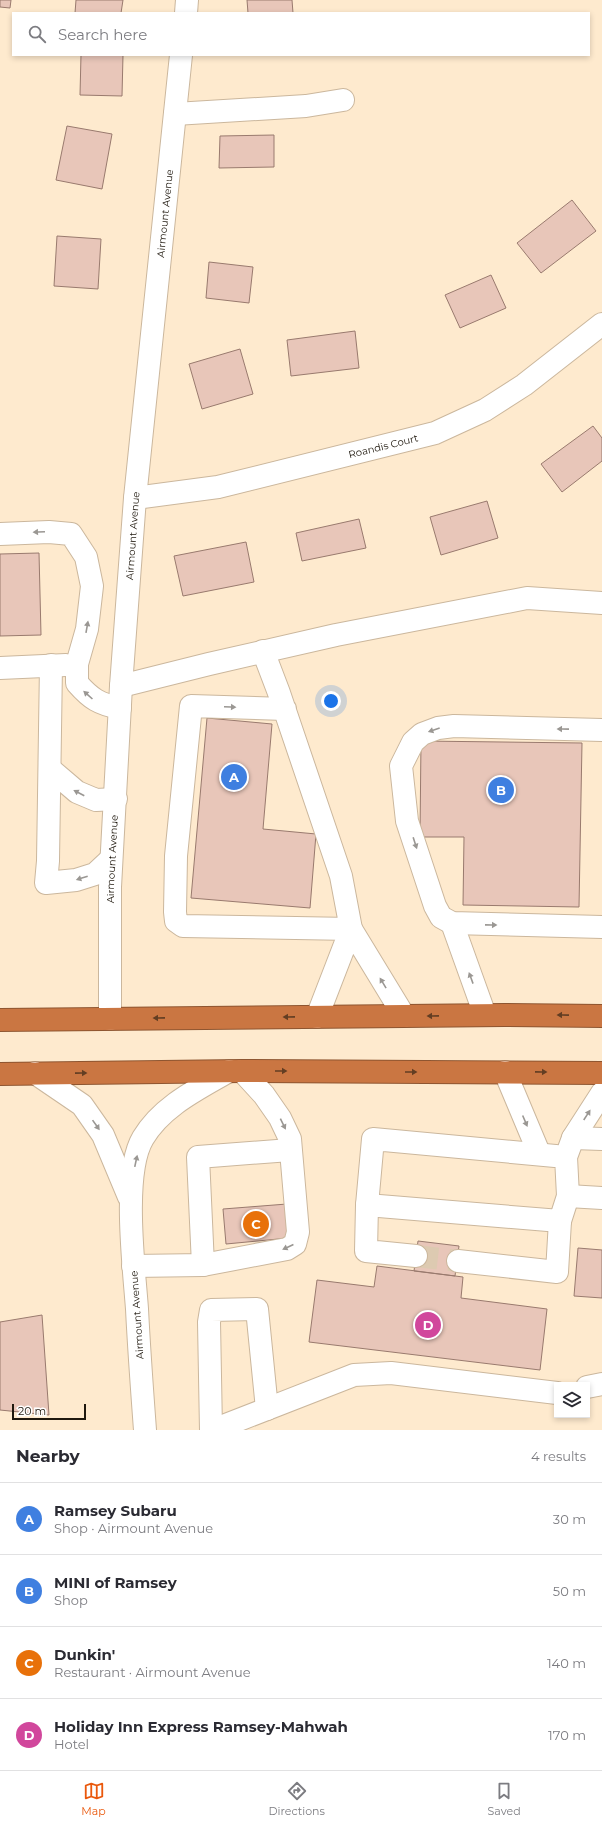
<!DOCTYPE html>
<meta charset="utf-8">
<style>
body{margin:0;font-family:Montserrat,sans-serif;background:#f2f2f3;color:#2b2b33}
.controls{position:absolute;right:12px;bottom:12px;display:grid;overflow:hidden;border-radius:0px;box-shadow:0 2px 6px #0003}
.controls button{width:36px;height:36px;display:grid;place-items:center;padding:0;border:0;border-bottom:1px solid #e1e1e2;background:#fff;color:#2b2b33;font:20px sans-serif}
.scale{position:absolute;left:12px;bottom:10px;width:74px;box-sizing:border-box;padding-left:4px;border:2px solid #1f180e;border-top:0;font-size:11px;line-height:14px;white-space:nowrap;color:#1f180e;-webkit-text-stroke:3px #fff;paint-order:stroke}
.you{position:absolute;left:331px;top:701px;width:14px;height:14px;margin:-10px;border:3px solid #fff;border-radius:50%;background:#1a73e8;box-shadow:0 0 0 6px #1a73e833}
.badge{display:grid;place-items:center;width:26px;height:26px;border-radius:50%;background:#ea580c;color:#fff;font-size:13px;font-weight:700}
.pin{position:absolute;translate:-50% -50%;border:2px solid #fff;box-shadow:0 1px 4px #0006}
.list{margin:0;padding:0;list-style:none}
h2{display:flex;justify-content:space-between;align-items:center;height:52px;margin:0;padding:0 16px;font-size:17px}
h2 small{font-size:13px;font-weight:400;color:#7c7c81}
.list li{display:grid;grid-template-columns:26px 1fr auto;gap:12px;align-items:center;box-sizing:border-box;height:72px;padding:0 16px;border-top:1px solid #e1e1e2}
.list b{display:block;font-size:15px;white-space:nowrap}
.list p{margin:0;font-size:13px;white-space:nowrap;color:#7c7c81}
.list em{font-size:13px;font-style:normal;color:#7c7c81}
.icon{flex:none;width:22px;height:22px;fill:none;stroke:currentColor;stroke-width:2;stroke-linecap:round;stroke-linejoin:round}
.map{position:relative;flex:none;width:602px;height:1430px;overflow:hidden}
.search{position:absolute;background:#fff;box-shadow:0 2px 6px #0003;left:12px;right:12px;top:12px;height:44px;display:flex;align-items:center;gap:10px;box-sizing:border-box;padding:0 14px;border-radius:0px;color:#7c7c81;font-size:15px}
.sheet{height:340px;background:#fff}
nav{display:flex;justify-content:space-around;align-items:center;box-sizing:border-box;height:56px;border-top:1px solid #e1e1e2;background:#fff;font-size:11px;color:#7c7c81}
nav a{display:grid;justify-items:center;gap:2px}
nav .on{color:#ea580c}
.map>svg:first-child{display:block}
.building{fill:#e8c6b9;stroke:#997a6e}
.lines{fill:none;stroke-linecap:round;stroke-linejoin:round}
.minor-tunnel{stroke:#ddcab1;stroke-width:22;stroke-dasharray:22 11;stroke-linecap:butt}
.minor-casing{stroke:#cbb79d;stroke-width:24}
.highway-casing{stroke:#8e5530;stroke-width:24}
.minor{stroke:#fff;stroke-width:22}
.highway{stroke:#ca7642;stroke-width:22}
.oneway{fill:#9a9793}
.oneway2{fill:#633e23}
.labels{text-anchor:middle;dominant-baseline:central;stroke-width:3.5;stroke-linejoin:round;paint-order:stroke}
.street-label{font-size:10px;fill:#1f180e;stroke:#fff}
</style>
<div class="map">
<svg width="602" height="1430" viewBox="0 0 602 1430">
<rect width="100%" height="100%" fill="#feeace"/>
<path class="building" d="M0 0H11L10 8 0 7Z
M76 0H123L121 13H75Z
M247 0H292L293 13H248Z
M81 55H123L122 96 80 95Z
M67 126 112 134 102 189 56 180Z
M274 135V167L219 168 220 136Z
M572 200 596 231 541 273 517 243Z
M57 236 101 239 98 289 54 286Z
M209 262 253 267 249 303 206 298Z
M491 275 506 308 460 328 445 295Z
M355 331 359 368 291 376 287 340Z
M240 349 253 394 202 409 189 364Z
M593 426 602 438V461L562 492 541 464Z
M487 501 498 538 441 555 430 517Z
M359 519 366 548 302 561 296 533Z
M246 542 254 582 183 596 174 556Z
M39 553 41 635 0 636V554Z
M207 718 272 724 263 829 316 834 310 908 191 898Z
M421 741 582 743 579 907 463 905 464 837H420Z
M287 1204 289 1238 226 1244 223 1209Z
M418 1241 459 1246 455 1276 414 1271Z
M578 1248 602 1250V1298L574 1296Z
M377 1266 463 1277 461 1298 547 1309 540 1370 309 1342 317 1280 374 1287Z
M42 1315 49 1415 0 1410V1322Z"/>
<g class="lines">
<path class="minor-tunnel" d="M416 1256 458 1261"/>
<defs>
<g id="minor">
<path d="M186 13 187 0"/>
<path d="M175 114 306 106 343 100"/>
<path id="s1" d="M135 498 218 487 435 433 485 410 524 385 602 324"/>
<path d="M0 534 49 532 71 534 86 557 92 586 87 629 77 664V683C91 699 99 704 120 708"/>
<path d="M263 651 279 693 341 876 351 929 183 926 176 921 175 912 176 856 191 706 285 709"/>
<path d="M51 665 48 861 46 883 76 880 95 874 111 859"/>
<path d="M0 668 66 665"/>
<path d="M121 686 209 664 336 635 527 598 602 603"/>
<path d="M602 730 454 726 438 728 422 734 413 742 401 766 407 821 435 906 441 917 452 923 602 927"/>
<path d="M50 769 77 792 96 800 116 799"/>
<path d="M452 923 485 1015"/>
<path d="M317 1017 351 929 404 1016"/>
<path id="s2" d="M110 1019V887L121 686 135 498 181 55"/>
<path d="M505 1072 539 1153"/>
<path d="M35 1073 82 1105 103 1135 129 1197"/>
<path d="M573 1138 602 1139"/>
<path d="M566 1157 568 1196 560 1221 367 1205 373 1139 566 1157 573 1138 602 1093"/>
<path d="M568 1196 602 1198"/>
<path d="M367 1205 366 1251 416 1256"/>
<path d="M458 1261 557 1272 560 1221"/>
<path d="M203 1265 287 1249 295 1244 298 1232 290 1139 280 1118 264 1095 242 1071"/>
<path d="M133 1266 203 1265 198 1157 290 1150"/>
<path d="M587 1387 602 1384"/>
<path d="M145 1430C142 1390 139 1349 137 1309 134 1267 122 1173 143 1138 162 1106 198 1089 229 1071"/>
<path d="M211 1430 209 1322 211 1310 257 1309 267 1409"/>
<path d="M213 1430 354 1375 391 1373 557 1393"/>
</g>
<path id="highway" d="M0 1020 504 1015 602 1016
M0 1074 242 1071 602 1073"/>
</defs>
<use href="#minor" class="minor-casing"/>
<use href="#highway" class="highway-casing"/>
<use href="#minor" class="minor"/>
<use href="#highway" class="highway"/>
</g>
<defs><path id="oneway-solid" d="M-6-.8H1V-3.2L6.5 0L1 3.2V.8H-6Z"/></defs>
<g class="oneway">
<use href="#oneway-solid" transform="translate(39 532) rotate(177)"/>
<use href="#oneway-solid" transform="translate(87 627) rotate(-80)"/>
<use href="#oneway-solid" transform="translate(88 695) rotate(-138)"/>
<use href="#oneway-solid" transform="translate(230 707) rotate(2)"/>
<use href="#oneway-solid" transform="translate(563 729) rotate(-179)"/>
<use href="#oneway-solid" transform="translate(434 730) rotate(161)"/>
<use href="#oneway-solid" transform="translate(79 793) rotate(-152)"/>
<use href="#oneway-solid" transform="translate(415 843) rotate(72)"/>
<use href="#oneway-solid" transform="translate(82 878) rotate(162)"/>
<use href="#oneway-solid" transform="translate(491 925) rotate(1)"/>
<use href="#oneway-solid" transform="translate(471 978) rotate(-110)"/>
<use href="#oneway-solid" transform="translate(383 983) rotate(-121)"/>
<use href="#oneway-solid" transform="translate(587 1115) rotate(-57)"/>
<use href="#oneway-solid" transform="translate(525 1121) rotate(67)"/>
<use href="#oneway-solid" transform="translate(283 1124) rotate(64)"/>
<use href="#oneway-solid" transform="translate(96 1125) rotate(55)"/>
<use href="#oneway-solid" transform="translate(136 1161) rotate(-78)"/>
<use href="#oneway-solid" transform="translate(288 1247) rotate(155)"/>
</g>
<g class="oneway2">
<use href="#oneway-solid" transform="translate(563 1015) rotate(-179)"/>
<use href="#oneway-solid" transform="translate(433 1016) rotate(179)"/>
<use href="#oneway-solid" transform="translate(289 1017) rotate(179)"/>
<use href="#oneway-solid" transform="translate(159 1018) rotate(179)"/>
<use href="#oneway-solid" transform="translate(281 1071)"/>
<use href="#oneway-solid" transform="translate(411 1072)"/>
<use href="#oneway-solid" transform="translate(541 1072) rotate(1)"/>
<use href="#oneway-solid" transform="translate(81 1073) rotate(-1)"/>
</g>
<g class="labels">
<g class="street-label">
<text stroke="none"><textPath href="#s2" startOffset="808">Airmount Avenue</textPath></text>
<text stroke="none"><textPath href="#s1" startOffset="254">Roandis Court</textPath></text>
<text stroke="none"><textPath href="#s2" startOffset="484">Airmount Avenue</textPath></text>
<text stroke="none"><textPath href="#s2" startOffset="160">Airmount Avenue</textPath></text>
<text transform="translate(137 1315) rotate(-94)">Airmount Avenue</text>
</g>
</g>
</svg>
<div class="controls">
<button><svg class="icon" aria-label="layers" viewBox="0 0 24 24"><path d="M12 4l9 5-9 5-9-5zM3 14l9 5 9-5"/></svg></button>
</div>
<div class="scale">20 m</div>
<div class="you"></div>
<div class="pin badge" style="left:234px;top:777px;background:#3f7fe0">A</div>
<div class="pin badge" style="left:501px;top:790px;background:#3f7fe0">B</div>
<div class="pin badge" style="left:256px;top:1224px;background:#e8710a">C</div>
<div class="pin badge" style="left:428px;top:1325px;background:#d1479c">D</div>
<div class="search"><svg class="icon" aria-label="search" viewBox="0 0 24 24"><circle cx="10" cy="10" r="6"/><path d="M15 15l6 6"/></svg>Search here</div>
</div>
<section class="sheet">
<h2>Nearby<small>4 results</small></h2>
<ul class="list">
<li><span class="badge" style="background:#3f7fe0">A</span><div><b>Ramsey Subaru</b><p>Shop · Airmount Avenue</p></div><em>30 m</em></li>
<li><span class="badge" style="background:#3f7fe0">B</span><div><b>MINI of Ramsey</b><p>Shop</p></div><em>50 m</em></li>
<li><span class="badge" style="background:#e8710a">C</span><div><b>Dunkin'</b><p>Restaurant · Airmount Avenue</p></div><em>140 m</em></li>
<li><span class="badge" style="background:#d1479c">D</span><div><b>Holiday Inn Express Ramsey-Mahwah</b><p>Hotel</p></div><em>170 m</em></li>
</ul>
</section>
<nav>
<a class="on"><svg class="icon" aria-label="map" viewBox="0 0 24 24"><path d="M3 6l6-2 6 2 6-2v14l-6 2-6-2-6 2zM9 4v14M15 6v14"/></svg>Map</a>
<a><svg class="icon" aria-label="directions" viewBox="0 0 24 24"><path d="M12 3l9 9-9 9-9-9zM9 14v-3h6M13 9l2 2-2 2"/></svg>Directions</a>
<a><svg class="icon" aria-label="saved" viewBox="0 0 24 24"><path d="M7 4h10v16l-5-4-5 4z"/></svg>Saved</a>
</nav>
